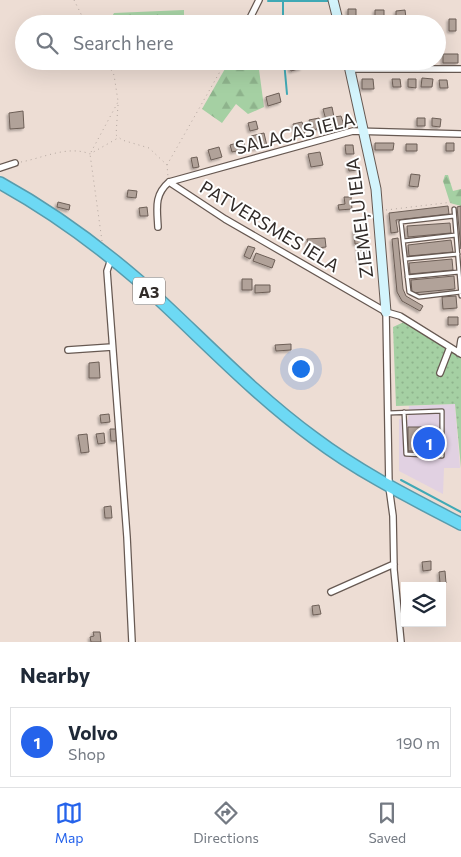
<!DOCTYPE html>
<meta charset="utf-8">
<style>
body{margin:0;font-family:Commissioner,sans-serif;background:#f2f2f3;color:#1f2937}
.controls{position:absolute;right:15px;bottom:15px;display:grid;overflow:hidden;border-radius:0px;box-shadow:0 5px 20px #0002}
.controls button{width:45px;height:45px;display:grid;place-items:center;padding:0;border:0;border-bottom:1px solid #e0e1e3;background:#fff;color:#1f2937;font:25px sans-serif}
.you{position:absolute;left:300px;top:368px;width:18px;height:18px;margin:-12px;border:4px solid #fff;border-radius:50%;background:#1a73e8;box-shadow:0 0 0 8px #1a73e833}
.badge{display:grid;place-items:center;width:32px;height:32px;border-radius:50%;background:#2563eb;color:#fff;font-size:16px;font-weight:700}
.pin{position:absolute;translate:-50% -50%;border:2px solid #fff;box-shadow:0 1px 5px #0006}
.list{margin:0;padding:0;list-style:none}
h2{display:flex;justify-content:space-between;align-items:center;height:65px;margin:0;padding:0 20px;font-size:21px}
h2 small{font-size:16px;font-weight:400;color:#747a83}
.list li{display:grid;grid-template-columns:32px 1fr auto;gap:15px;align-items:center;box-sizing:border-box;height:70px;margin:0 10px 10px;padding:0 10px;border:1px solid #e0e1e3;border-radius:0px}
.list b{display:block;font-size:19px;white-space:nowrap}
.list p{margin:0;font-size:16px;white-space:nowrap;color:#747a83}
.list em{font-size:16px;font-style:normal;color:#747a83}
.icon{flex:none;width:28px;height:28px;fill:none;stroke:currentColor;stroke-width:2;stroke-linecap:round;stroke-linejoin:round}
.map{position:relative;flex:none;width:461px;height:642px;overflow:hidden}
.search{position:absolute;background:#fff;box-shadow:0 5px 20px #0002;left:15px;right:15px;top:15px;height:55px;display:flex;align-items:center;gap:12px;box-sizing:border-box;padding:0 18px;border-radius:28px;color:#747a83;font-size:19px}
.sheet{height:145px;background:#fff}
nav{display:flex;justify-content:space-around;align-items:center;box-sizing:border-box;height:70px;border-top:1px solid #e0e1e3;background:#fff;font-size:14px;color:#747a83}
nav a{display:grid;justify-items:center;gap:2px}
nav .on{color:#2563eb}
.map>svg:first-child{display:block}
.industrial{fill:#e1d1e2}
.grass{fill:url(#grass-dots)}
.forest{fill:url(#forest-firs)}
.lines{fill:none;stroke-linecap:round;stroke-linejoin:round}
.stream{stroke:#40a9b5;stroke-width:2}
.building{fill:#b1a299;stroke:#6d5f57;filter:url(#shadow)}
.lane-casing{stroke:#675952;stroke-width:5.5}
.street-casing{stroke:#675952;stroke-width:8}
.secondary-casing{stroke:#675952;stroke-width:11}
.highway-casing{stroke:#589cad;stroke-width:14}
.path{stroke:#b4a7a0;stroke-width:1;stroke-dasharray:1 4;stroke-linecap:butt}
.lane{stroke:#fff;stroke-width:3}
.street{stroke:#fff;stroke-width:5.5}
.secondary{stroke:#d3f4fc;stroke-width:9}
.highway{stroke:#6dd9f4;stroke-width:11}
.labels{text-anchor:middle;dominant-baseline:central;stroke-width:4;stroke-linejoin:round;paint-order:stroke}
.shield{fill:#fff;stroke:#6f6b68;stroke-width:1}
.shield-label{font-size:16px;font-weight:bold;fill:#312b28}
.street-label{font-size:18px;fill:#312b28;stroke:#fff}
</style>
<div class="map">
<svg width="461" height="642" viewBox="0 0 461 642">
<defs>
<pattern id="grass-dots" width="8" height="8" patternUnits="userSpaceOnUse" patternTransform="scale(1.25)"><rect width="8" height="8" fill="#a5d0a3"/><path d="M2 2h.1M6 6h.1" fill="none" stroke="#8eb38c" stroke-width="1.8" stroke-linecap="round"/></pattern>
<pattern id="forest-firs" width="22" height="20" patternUnits="userSpaceOnUse" patternTransform="scale(1.25)"><rect width="22" height="20" fill="#a5d0a3"/><path d="M5 1l3.5 6h-7zM16 11l3.5 6h-7z" fill="#8eb38c"/></pattern>
<filter id="shadow"><feDropShadow dx="-2" dy="2" stdDeviation="1" flood-color="#0004"/></filter>
</defs>
<rect width="100%" height="100%" fill="#edddd4"/>
<path class="industrial" d="M455 404 460 468H444L443 494 399 471V419L408 420 409 406Z"/>
<path class="grass" d="M404 322 461 358V468L455 404 396 406 393 327Z"/>
<path class="forest" d="M184 10V24H108L114 13Z
M258 62 264 107 248 114 236 104 222 123 202 109 226 67Z
M445 175H448L453 191 461 189V206L450 203 443 181Z"/>
<g class="lines">
<path class="stream" d="M268 1H328
M283 24V2
M284 61 287 94
M401 480 461 512"/>
</g>
<path class="building" d="M348 9H356V19H348Z
M375 10H384V23H366V17H375Z
M405 10 406 18 396 19V11Z
M449 19H456V31H449Z
M443 54H458V63H443Z
M288 61H300L302 68 291 71Z
M422 78 433 79 432 87H421Z
M362 79H373L374 89H362Z
M392 79H400L401 87H393Z
M408 79H416V88L408 87Z
M439 80H447L448 88H440Z
M279 93 281 102 268 106 266 97Z
M332 107 334 117 341 116 344 125 328 128 323 109Z
M23 111 24 128 10 129 9 113Z
M319 118 322 128 312 130 309 120Z
M417 118H425V126H417Z
M432 118 441 119 440 127 432 126Z
M256 121 258 129 250 131 248 123Z
M302 122 305 133 296 135 293 124Z
M264 133 267 146 254 149 251 136Z
M244 141 245 149 232 152 230 145Z
M375 143H394L393 150H375Z
M446 143H454V151H446Z
M406 144H417V151H406Z
M345 145H353L354 154H346Z
M219 147 222 157 211 160 208 150Z
M320 152 323 165 311 167 308 154Z
M197 157 199 167 193 168 191 158Z
M357 162 358 170 349 171 348 163Z
M411 174 420 175 418 187 409 186Z
M128 190 137 191 136 198 127 197Z
M344 197H351L352 209 339 210 338 205 345 204Z
M58 202 70 205 69 210 57 207Z
M448 206 449 214 396 220 398 232 391 233 389 213Z
M461 206V249L457 207Z
M147 207 148 216H140L139 208Z
M450 223 451 233 408 237 407 226Z
M362 229 363 243 355 244 354 230Z
M325 238 326 247 308 249 307 239Z
M398 238 403 289 406 296 423 306 420 311 402 301 397 292 392 239Z
M451 240 453 252 409 256 408 245Z
M248 246 255 248 250 259 244 256Z
M358 246H368V260L359 261Z
M256 253 275 260 272 268 253 261Z
M452 259 453 270 410 274 409 263Z
M454 276 455 289 412 293 411 280Z
M242 279H252V290H242Z
M255 285H270V292L255 293Z
M456 296 457 308 443 309 442 297Z
M448 317H458V325H448Z
M291 344V350L276 351 275 345Z
M99 362 100 378H89V363Z
M109 414 110 422 101 423 100 415Z
M408 427H436V450L408 451Z
M110 429H116L117 441H111Z
M104 433 105 443 98 444 96 434Z
M87 434 89 452 81 453 78 435Z
M111 506 112 518H105L104 507Z
M431 561V570L423 571 422 562Z
M445 571 446 583H440L439 572Z
M319 605 321 614 313 615 312 606Z
M93 632H100L101 642H91L90 637 94 636Z"/>
<g class="lines">
<defs>
<path id="lane" d="M454 209 461 296
M454 216 401 222 409 292 419 297 461 292
M404 241 456 235
M406 259 458 254
M407 277 459 272
M389 413 442 411V456L406 454 404 412"/>
<path id="street" d="M247 24 259 0
M350 69H461
M0 168 15 163
M169 182 225 219 386 312 400 316 461 354
M158 227C157 208 154 195 169 182L353 131 461 134
M111 259 107 271 127 537 132 642
M386 312 389 487 393 516 394 570 401 642
M68 350 112 347
M459 353 461 340
M440 373 450 347
M331 592 394 564"/>
<path id="secondary" d="M333 0 339 24
M348 61 376 189 386 312"/>
<path id="highway" d="M0 183C49 210 96 244 139 281 197 333 251 392 314 438 359 472 411 498 461 524"/>
</defs>
<use href="#lane" class="lane-casing"/>
<use href="#street" class="street-casing"/>
<use href="#secondary" class="secondary-casing"/>
<use href="#highway" class="highway-casing"/>
<path class="path" d="M74 0 86 24
M106 61 114 75 118 101
M118 105 116 135 122 140 149 148 167 165 168 177
M21 162C43 158 68 145 90 154L118 138
M167 165 226 61
M386 210 453 202
M102 241 90 154 118 102"/>
<use href="#lane" class="lane"/>
<use href="#street" class="street"/>
<use href="#secondary" class="secondary"/>
<use href="#highway" class="highway"/>
</g>
<g class="labels">
<rect class="shield" x="133" y="277.5" width="32" height="27" rx="4"/>
<g class="shield-label">
<text x="149" y="291">A3</text>
</g>
<g class="street-label">
<text transform="translate(295 133) rotate(-14)">SALACAS IELA</text>
<text transform="translate(359 218) rotate(-97)">ZIEMEĻU IELA</text>
<text transform="translate(270 226) rotate(31)">PATVERSMES IELA</text>
</g>
</g>
</svg>
<div class="controls">
<button><svg class="icon" aria-label="layers" viewBox="0 0 24 24"><path d="M12 4l9 5-9 5-9-5zM3 14l9 5 9-5"/></svg></button>
</div>
<div class="you"></div>
<div class="pin badge" style="left:429px;top:443px">1</div>
<div class="search"><svg class="icon" aria-label="search" viewBox="0 0 24 24"><circle cx="10" cy="10" r="6"/><path d="M15 15l6 6"/></svg>Search here</div>
</div>
<section class="sheet">
<h2>Nearby<small></small></h2>
<ul class="list">
<li><span class="badge">1</span><div><b>Volvo</b><p>Shop</p></div><em>190 m</em></li>
</ul>
</section>
<nav>
<a class="on"><svg class="icon" aria-label="map" viewBox="0 0 24 24"><path d="M3 6l6-2 6 2 6-2v14l-6 2-6-2-6 2zM9 4v14M15 6v14"/></svg>Map</a>
<a><svg class="icon" aria-label="directions" viewBox="0 0 24 24"><path d="M12 3l9 9-9 9-9-9zM9 14v-3h6M13 9l2 2-2 2"/></svg>Directions</a>
<a><svg class="icon" aria-label="saved" viewBox="0 0 24 24"><path d="M7 4h10v16l-5-4-5 4z"/></svg>Saved</a>
</nav>
